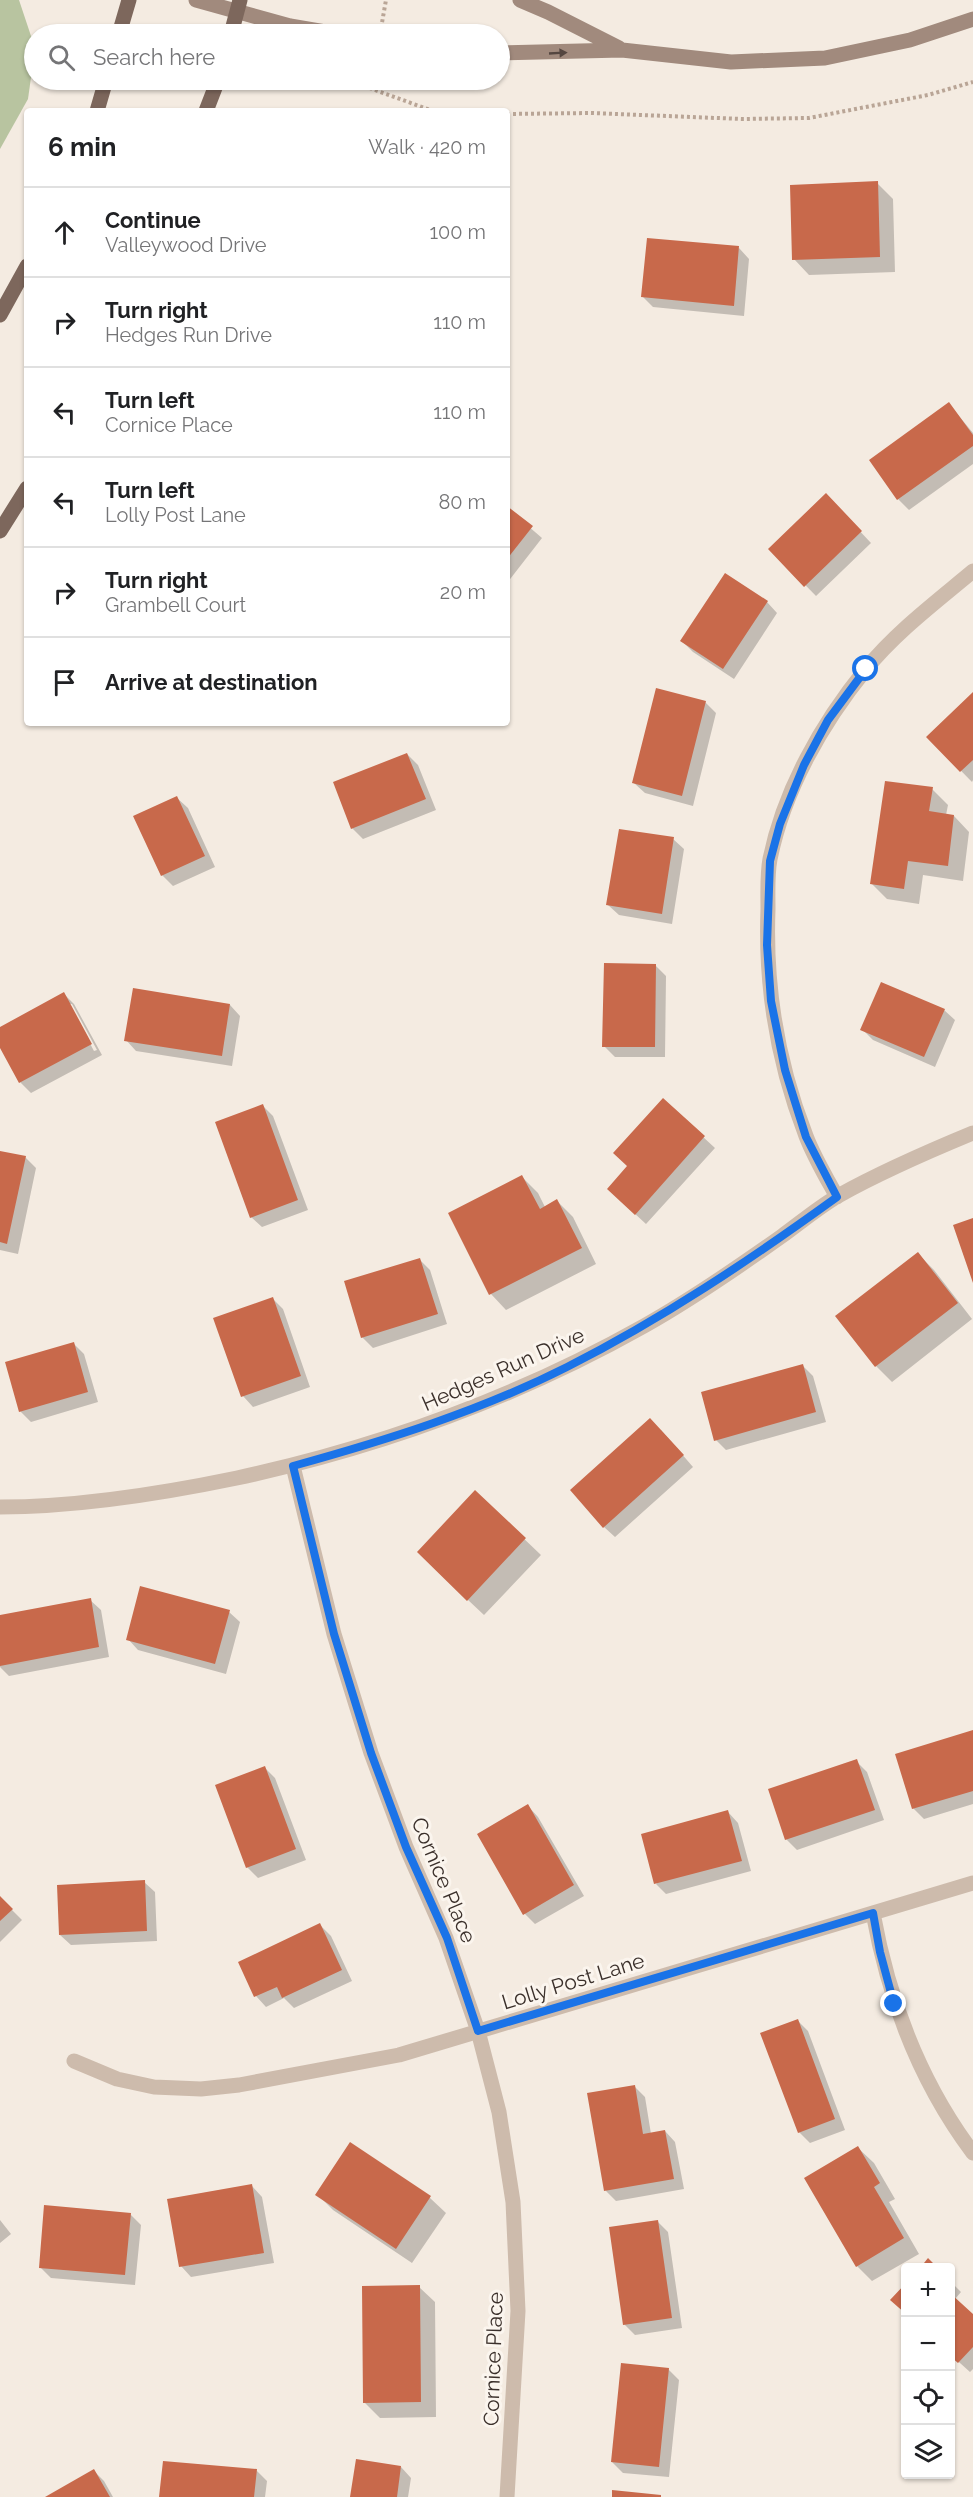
<!DOCTYPE html>
<meta charset="utf-8">
<style>
body{margin:0;font-family:Raleway,sans-serif;background:#f2f2f2;color:#202124}
.controls{position:absolute;right:18px;bottom:18px;display:grid;overflow:hidden;border-radius:6px;box-shadow:0 2px 4px #0004}
.controls button{width:54px;height:54px;display:grid;place-items:center;padding:0;border:0;border-bottom:2px solid #e0e0e0;background:#fff;color:#202124;font:30px sans-serif}
.stop{position:absolute;width:18px;height:18px;margin:-14px;border:4px solid #1a73e8;border-radius:50%;background:#fff}
.stop.end{background:#1a73e8;border-color:#fff;box-shadow:0 2px 6px #0008}
.list{margin:0;padding:0;list-style:none}
h2{display:flex;justify-content:space-between;align-items:center;height:78px;margin:0;padding:0 24px;font-size:26px}
h2 small{font-size:20px;font-weight:400;color:#757577}
.list li{display:grid;grid-template-columns:39px 1fr auto;gap:18px;align-items:center;box-sizing:border-box;height:90px;padding:0 24px;border-top:2px solid #e0e0e0}
.list b{display:block;font-size:22px;white-space:nowrap}
.list p{margin:0;font-size:20px;white-space:nowrap;color:#757577}
.list em{font-size:20px;font-style:normal;color:#757577}
.icon{flex:none;width:33px;height:33px;fill:none;stroke:currentColor;stroke-width:2;stroke-linecap:round;stroke-linejoin:round}
.map{position:relative;flex:none;width:973px;height:2497px;overflow:hidden}
.search{position:absolute;background:#fff;box-shadow:0 2px 4px #0004;left:24px;top:24px;width:486px;height:66px;display:flex;align-items:center;gap:15px;box-sizing:border-box;padding:0 21px;border-radius:33px;color:#757577;font-size:22px}
.panel{position:absolute;background:#fff;box-shadow:0 2px 4px #0004;left:24px;top:108px;width:486px;height:618px;border-radius:6px}
.map>svg:first-child{display:block}
.green{fill:#b8c4a0}
.shadow{fill:#0003;fill-rule:evenodd}
.building{fill:#c8694b}
.lines{fill:none;stroke-linecap:round;stroke-linejoin:round}
.path{stroke:#b9a596;stroke-width:4;stroke-dasharray:3 3;stroke-linecap:butt}
.street{stroke:#cdbbac;stroke-width:15}
.secondary{stroke:#a18a7d;stroke-width:15}
.primary{stroke:#7d675c;stroke-width:15}
.oneway{fill:#544640}
.route{stroke:#1a73e8;stroke-width:8}
.labels{text-anchor:middle;dominant-baseline:central;stroke-width:6;stroke-linejoin:round;paint-order:stroke}
.street-label{font-size:21px;fill:#3b302b;stroke:#fbf5ee}
</style>
<div class="map">
<svg width="973" height="2497" viewBox="0 0 973 2497">
<rect width="100%" height="100%" fill="#f4ebe1"/>
<path class="green" d="M0 0H19L34 45V56L28 99 0 149Z"/>
<path class="shadow" d="M877 183 893 199 895 272 809 275 794 259Z
M739 248 749 259 744 316 653 307 643 297Z
M949 404 973 433V464L909 510 898 499 871 460Z
M826 495 871 543 816 596 770 549Z
M507 508 542 538 507 583Z
M767 602 777 613 734 679 693 652 682 641Z
M973 694V780L972 782 928 737Z
M705 702 716 713 693 806 645 793 634 783Z
M407 754 418 765 436 810 363 839 352 828Z
M932 789 948 805 946 815 954 816 969 832 963 881 923 875 919 904 887 899 872 884Z
M177 798 188 808 215 867 173 886 162 875Z
M673 839 684 849 672 924 619 915 608 905Z
M655 965 666 976 665 1057H615L604 1046Z
M64 994 74 1004 102 1055 31 1093 20 1082 0 1044V1028ZM69 1004H72L97 1050 94 1051Z
M230 1005 240 1016 232 1066 136 1051 126 1040Z
M944 1010 955 1020 935 1067 873 1040 862 1029Z
M663 1100 715 1148 646 1224 620 1200 629 1167Z
M262 1105 273 1116 308 1210 262 1227 251 1217Z
M0 1152 25 1157 36 1168 18 1254 0 1250Z
M522 1177 538 1193 545 1207 557 1201 573 1217 596 1264 506 1310 491 1294Z
M918 1254 934 1270 972 1319 892 1382 876 1366 837 1317Z
M419 1259 430 1270 447 1324 373 1348 362 1337Z
M272 1298 283 1309 310 1387 253 1407 243 1396Z
M73 1343 84 1354 98 1402 31 1422 20 1411Z
M802 1365 813 1376 826 1422 726 1450 716 1440Z
M661 1430 693 1467 615 1537 604 1527Z
M475 1492 541 1555 484 1615 434 1568Z
M90 1600 101 1610 109 1657 9 1676 0 1667V1616Z
M229 1612 240 1622 226 1674 138 1650 128 1639Z
M973 1732V1804L924 1819 913 1808Z
M856 1761 867 1772 884 1820 797 1850 786 1839Z
M265 1768 275 1778 306 1860 258 1878 247 1867Z
M528 1806 538 1817 584 1896 535 1924 525 1914Z
M728 1812 738 1823 751 1871 666 1894 656 1884Z
M144 1882 155 1892 157 1941 71 1945 60 1935Z
M0 1898 22 1920 0 1942Z
M320 1925 331 1936 352 1981 294 2008 284 1998 266 2007 256 1996 240 1963Z
M798 2021 808 2031 845 2130 810 2143 799 2132Z
M634 2086 645 2097 651 2134 665 2131 675 2142 684 2189 616 2201 606 2191Z
M350 2144 430 2198 446 2213 412 2263 333 2210 317 2194Z
M858 2148 874 2163 895 2199 889 2202 919 2254 872 2281 857 2266Z
M252 2186 262 2197 274 2263 191 2277 181 2266Z
M130 2214 141 2225 135 2285 51 2278 40 2267Z
M0 2220 11 2234 0 2243Z
M657 2221 668 2232 682 2328 635 2335 624 2324Z
M950 2281 961 2292 955 2299 973 2316V2369L970 2372 950 2354Z
M419 2287 435 2302 436 2417 380 2418 364 2402Z
M668 2369 679 2380 669 2477 623 2473 612 2462Z
M401 2467 411 2478 408 2497H352Z
M256 2470 267 2481 265 2497H161Z
M94 2471 104 2481 113 2497H48Z"/>
<path class="building" d="M878 181 880 257 792 260 790 185Z
M647 238 739 246 734 306 641 297Z
M949 402 973 435V446L897 500 869 460Z
M826 493 862 531 804 587 768 549Z
M507 506 533 526 507 559Z
M725 573 768 601 723 669 680 641Z
M656 688 706 701 682 796 632 783Z
M973 692V760L960 772 926 737Z
M407 753 426 799 351 829 333 782Z
M885 781 933 787 929 811 954 815 948 866 908 861 904 889 870 884Z
M177 796 205 856 161 876 133 816Z
M619 829 674 837 662 914 606 905Z
M604 963 656 964 655 1047H602Z
M881 982 945 1009 924 1057 860 1030Z
M133 988 230 1004 222 1056 124 1041Z
M64 992 92 1044 19 1083 0 1048V1027Z
M663 1098 705 1136 635 1215 607 1189 627 1166 613 1153Z
M263 1104 298 1200 250 1218 215 1122Z
M0 1151 26 1156 7 1244 0 1242Z
M522 1175 540 1209 557 1199 582 1248 489 1295 448 1213Z
M973 1218V1283L953 1225Z
M918 1252 958 1303 875 1367 835 1316Z
M420 1258 438 1314 361 1338 344 1281Z
M273 1297 301 1376 241 1397 213 1318Z
M74 1342 88 1392 19 1412 5 1362Z
M803 1364 816 1412 714 1441 701 1392Z
M650 1418 684 1455 603 1528 570 1490Z
M475 1490 526 1538 467 1601 417 1552Z
M140 1586 230 1610 215 1664 126 1640Z
M91 1598 99 1647 0 1666V1615Z
M973 1730V1791L912 1809 895 1754Z
M857 1759 875 1810 785 1840 768 1789Z
M265 1766 296 1849 246 1868 215 1785Z
M528 1804 574 1885 523 1915 477 1834Z
M728 1810 742 1861 654 1884 641 1834Z
M145 1880 147 1931 59 1935 57 1885Z
M0 1896 13 1909 0 1921Z
M320 1923 342 1970 282 1998 277 1987 254 1997 238 1962Z
M798 2019 835 2119 798 2133 760 2033Z
M635 2085 643 2134 665 2130 674 2179 604 2191 587 2093Z
M350 2142 431 2196 396 2249 315 2195Z
M858 2146 880 2183 874 2187 904 2238 856 2267 804 2178Z
M252 2184 264 2253 179 2267 167 2199Z
M44 2205 131 2213 125 2275 39 2268Z
M658 2220 672 2318 623 2325 609 2227Z
M928 2258 938 2268H920Z
M906 2283V2314L890 2300Z
M420 2285 421 2402 363 2403 362 2286Z
M950 2293 973 2314V2347L958 2363 950 2356Z
M621 2363 669 2368 659 2467 611 2462Z
M356 2459 401 2466 397 2497H350Z
M163 2461 257 2469 254 2497H159Z
M94 2469 110 2497H45Z
M612 2490 661 2495V2497H612Z"/>
<g class="lines">
<path class="path" d="M380 34 386 0
M310 80 364 86 433 111
M507 114 591 113 742 119 809 118 928 95 973 82"/>
<path class="street" d="M837 1197C826 1177 814 1157 806 1136 778 1064 765 986 768 909 768 893 767 875 770 859 784 790 822 723 866 669 896 632 936 602 973 571
M293 1466 334 1634 371 1753 406 1847 446 1938 478 2031 499 2112 513 2202 518 2311 507 2497
M0 1507C79 1507 160 1494 237 1478 380 1447 516 1398 644 1326 692 1299 737 1268 782 1236 800 1223 819 1207 838 1196 881 1172 927 1152 973 1133
M873 1913C889 2001 919 2081 973 2153
M74 2061 117 2079 154 2087 201 2089 239 2085 399 2055 973 1883"/>
<path class="secondary" d="M196 0 290 26 337 34
M520 0 548 12 619 48
M500 53 622 50 731 62 825 58 910 40 973 19"/>
<path class="primary" d="M119 34 129 0
M231 34 240 0
M97 111 106 80
M206 111 218 80
M0 315 27 266
M0 531 27 488"/>
</g>
<defs><path id="oneway-solid" d="M-6-.8H1V-3.2L6.5 0L1 3.2V.8H-6Z" transform="scale(1.5)"/></defs>
<use class="oneway" href="#oneway-solid" transform="translate(558 53) rotate(-3)"/>
<g class="lines">
<path class="route" d="M866 669 828 720 804 765 780 824 770 861 767 945 771 1001 785 1070 806 1137 837 1197C750 1260 662 1319 567 1367 480 1411 387 1440 293 1466L334 1634 371 1753 406 1847 447 1938 478 2031 873 1913 880 1952 894 2004"/>
</g>
<g class="labels">
<g class="street-label">
<text transform="translate(503 1369) rotate(-24)">Hedges Run Drive</text>
<text transform="translate(444 1880) rotate(67)">Cornice Place</text>
<text transform="translate(573 1981) rotate(-17)">Lolly Post Lane</text>
<text transform="translate(493 2359) rotate(-88)">Cornice Place</text>
</g>
</g>
</svg>
<div class="controls">
<button>+</button>
<button>−</button>
<button><svg class="icon" aria-label="locate" viewBox="0 0 24 24"><circle cx="12" cy="12" r="6"/><path d="M12 2v4M12 18v4M2 12h4M18 12h4"/></svg></button>
<button><svg class="icon" aria-label="layers" viewBox="0 0 24 24"><path d="M12 4l9 5-9 5-9-5zM3 14l9 5 9-5"/></svg></button>
</div>
<div class="stop" style="left:866px;top:669px"></div>
<div class="stop end" style="left:894px;top:2004px"></div>
<div class="search"><svg class="icon" aria-label="search" viewBox="0 0 24 24"><circle cx="10" cy="10" r="6"/><path d="M15 15l6 6"/></svg>Search here</div>
<section class="panel">
<h2>6 min<small>Walk · 420 m</small></h2>
<ul class="list">
<li><svg class="icon" aria-label="ahead" viewBox="0 0 24 24"><path d="M12 20V5M6 11l6-6 6 6"/></svg><div><b>Continue</b><p>Valleywood Drive</p></div><em>100 m</em></li>
<li><svg class="icon" aria-label="right" viewBox="0 0 24 24"><path d="M7 20v-9h11M14 6l5 5-5 5"/></svg><div><b>Turn right</b><p>Hedges Run Drive</p></div><em>110 m</em></li>
<li><svg class="icon" aria-label="left" viewBox="0 0 24 24"><path d="M17 20v-9H6M10 6l-5 5 5 5"/></svg><div><b>Turn left</b><p>Cornice Place</p></div><em>110 m</em></li>
<li><svg class="icon" aria-label="left" viewBox="0 0 24 24"><path d="M17 20v-9H6M10 6l-5 5 5 5"/></svg><div><b>Turn left</b><p>Lolly Post Lane</p></div><em>80 m</em></li>
<li><svg class="icon" aria-label="right" viewBox="0 0 24 24"><path d="M7 20v-9h11M14 6l5 5-5 5"/></svg><div><b>Turn right</b><p>Grambell Court</p></div><em>20 m</em></li>
<li><svg class="icon" aria-label="arrive" viewBox="0 0 24 24"><path d="M6 21V4h12l-3 4 3 4H6"/></svg><div><b>Arrive at destination</b></div></li>
</ul>
</section>
</div>
